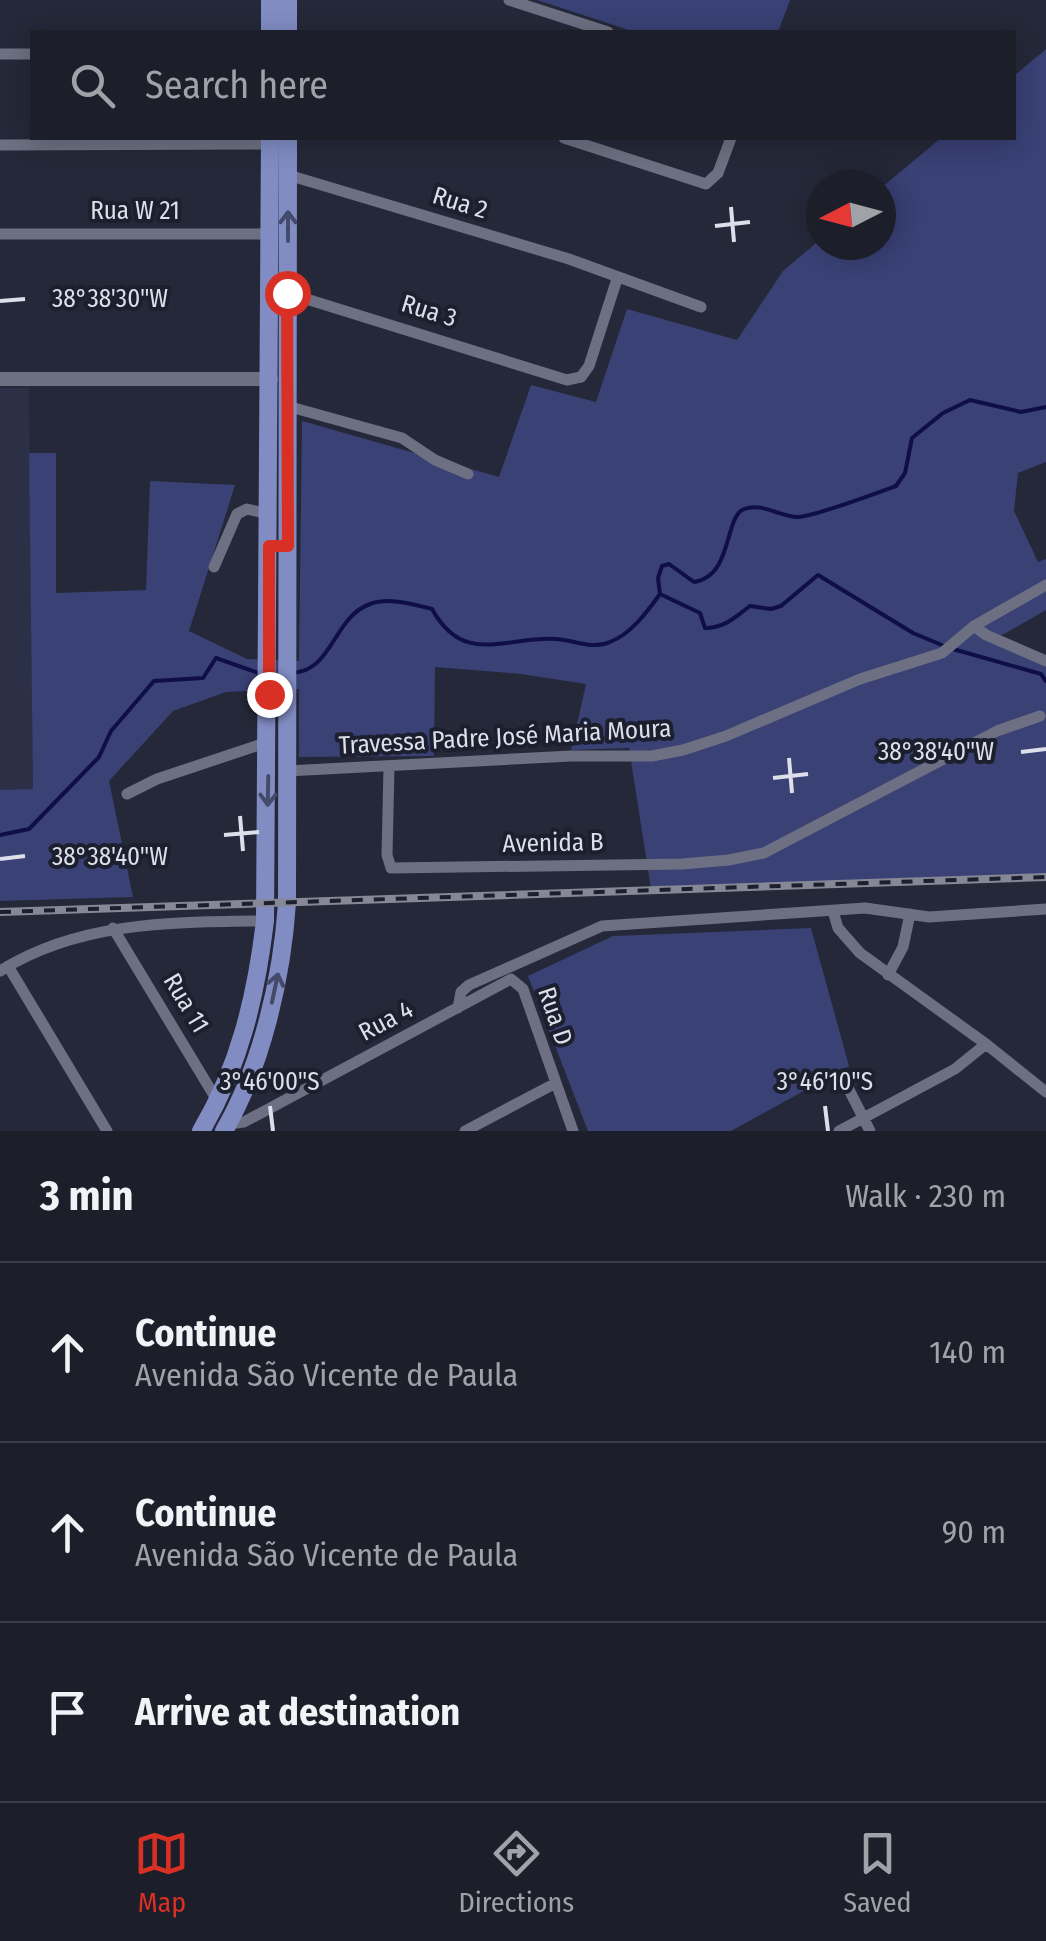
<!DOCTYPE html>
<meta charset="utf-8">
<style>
body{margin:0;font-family:"Fira Sans Condensed",sans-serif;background:#252732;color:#f1f3f6}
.compass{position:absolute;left:806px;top:170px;width:90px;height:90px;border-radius:50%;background:#1c1e2a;box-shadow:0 5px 25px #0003;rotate:264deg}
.stop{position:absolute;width:30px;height:30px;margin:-22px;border:8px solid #d93025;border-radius:50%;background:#fff}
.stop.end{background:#d93025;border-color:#fff;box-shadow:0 2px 10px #0008}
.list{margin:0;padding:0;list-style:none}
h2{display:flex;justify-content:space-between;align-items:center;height:130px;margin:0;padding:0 40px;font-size:42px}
h2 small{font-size:32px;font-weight:400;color:#a0a2a8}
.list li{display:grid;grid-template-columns:65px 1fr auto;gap:30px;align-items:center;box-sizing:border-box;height:180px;padding:0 40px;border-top:2px solid #3a3c47}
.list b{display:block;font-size:38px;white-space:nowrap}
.list p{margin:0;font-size:32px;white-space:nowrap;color:#a0a2a8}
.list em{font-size:32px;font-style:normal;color:#a0a2a8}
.icon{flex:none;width:55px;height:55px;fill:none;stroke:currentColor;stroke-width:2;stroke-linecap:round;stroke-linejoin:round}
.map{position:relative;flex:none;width:1046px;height:1131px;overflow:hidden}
.search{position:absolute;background:#1c1e2a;box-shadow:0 5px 25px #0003;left:30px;right:30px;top:30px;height:110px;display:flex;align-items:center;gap:25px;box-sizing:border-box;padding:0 35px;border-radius:0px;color:#a0a2a8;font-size:38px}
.sheet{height:670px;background:#1c1e2a}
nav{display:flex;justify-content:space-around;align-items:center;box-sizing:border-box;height:140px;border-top:2px solid #3a3c47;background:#1c1e2a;font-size:28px;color:#a0a2a8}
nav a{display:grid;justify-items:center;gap:5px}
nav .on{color:#d93025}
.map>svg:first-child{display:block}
.built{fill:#2b3046}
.green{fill:#394175}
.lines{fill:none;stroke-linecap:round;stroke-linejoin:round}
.stream{stroke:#0f0f45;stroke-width:4}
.minor{stroke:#6c7082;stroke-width:11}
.tertiary{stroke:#6c7082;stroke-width:14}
.primary{stroke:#818cc3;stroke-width:18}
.rail-casing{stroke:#868896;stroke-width:8}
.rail{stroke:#1c1f2e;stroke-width:4;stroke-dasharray:11;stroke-linecap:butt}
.oneway{stroke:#444b6a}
.route{stroke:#d93025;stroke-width:12}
.ticks{fill:none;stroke:#dddfea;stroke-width:4}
.labels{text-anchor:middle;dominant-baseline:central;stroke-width:8;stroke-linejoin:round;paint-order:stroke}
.street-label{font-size:25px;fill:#dddfea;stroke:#1c1f2e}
.ticks-label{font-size:25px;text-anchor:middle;fill:#dddfea;stroke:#1c1f2e;stroke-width:8;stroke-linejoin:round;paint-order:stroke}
</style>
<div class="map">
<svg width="1046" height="1131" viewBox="0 0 1046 1131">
<rect width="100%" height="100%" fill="#252838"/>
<path class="built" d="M0 388H29L33 790H0Z"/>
<path class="green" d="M537 0H790L778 32H635Z
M1046 49V462L1018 473 1014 511 1038 562 1046 559V610L997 638 1046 658V877L651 889 629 748 571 750 586 684 521 674 435 667 434 756 299 757V689L226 692 173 711 109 781 133 897 0 901V790L33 789 29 453H56V593L146 590 150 481 235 485 189 631 247 659 299 661 302 421 499 477 531 385 596 402 627 309 737 340 783 271 821 239V245H881V188L941 138H1014V76Z
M811 928 849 1066 731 1131H588L528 976 613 936Z"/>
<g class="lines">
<path class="stream" d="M660 594 700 613 705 628C725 628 735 617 750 606L771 609 781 606 818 575 913 633 944 646
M953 649 1041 674 1046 681
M291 673C333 672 333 617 370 604 389 597 412 604 432 609 464 667 505 636 556 639 574 640 592 650 610 642 631 634 647 612 660 594L658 578 662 566 669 564 694 582C733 576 724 517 744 509 762 502 780 517 798 517 815 516 877 493 896 486L905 473 912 438 943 413 970 400 1021 412 1046 407
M0 835 29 829 99 757 111 731 154 681 203 678 216 658 261 674"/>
<path class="minor" d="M509 0 608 32
M0 54H32
M564 138 706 184 718 173 731 138
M0 145 270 144
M288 175 569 259 701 307
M0 234H270
M287 293 567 380 581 377 589 366 617 279
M287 406 402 438 435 460 468 474
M214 567 237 514 247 509 269 514
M974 626 986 635 1046 661
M389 767 387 855 391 868 682 864 729 860 764 853 997 731 1040 716
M287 771 571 756H652L683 750 726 736 860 679 942 653 974 626 1046 585
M127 794 157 779 268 742
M833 911 838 928 860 953 986 1044 1046 1092
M113 928 218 1102
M8 966 107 1131
M0 971C79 921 175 922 265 921
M888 975 903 947 910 914
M458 1008 461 992 469 985 602 926 865 908 929 917 1046 909
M844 1080 870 1131
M228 1124 244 1122 511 979 523 989 573 1131
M465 1131 554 1084
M839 1131 955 1069 986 1044"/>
<path class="tertiary" d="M0 379H271"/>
<path class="primary" d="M270 32V0
M288 32V0
M201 1131C240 1065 256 996 265 921L270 138
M224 1131C262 1065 282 978 287 903L288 138"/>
<defs>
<path id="rail" d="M0 912 1046 877"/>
</defs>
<use href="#rail" class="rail-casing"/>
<use href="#rail" class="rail"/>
</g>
<defs><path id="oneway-shaft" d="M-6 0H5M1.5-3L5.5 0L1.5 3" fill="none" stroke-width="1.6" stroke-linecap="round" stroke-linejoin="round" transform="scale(2.5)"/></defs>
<g class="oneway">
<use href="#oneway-shaft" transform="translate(288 226) rotate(-90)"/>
<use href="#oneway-shaft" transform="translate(268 791) rotate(91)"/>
<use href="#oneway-shaft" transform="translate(275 988) rotate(-78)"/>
</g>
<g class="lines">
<path class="route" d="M269 694V546H288L287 293"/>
</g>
<path class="ticks" d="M731 207 734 242M715 226 750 222M0 301 25 299M1021 752 1046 749M789 758 792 793M773 778 808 774M240 816 243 851M224 835 259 832M0 859 25 856M270 1106 273 1131M825 1106 828 1131"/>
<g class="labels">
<g class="street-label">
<text transform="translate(460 203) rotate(17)">Rua 2</text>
<text x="135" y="211">Rua W 21</text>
<text transform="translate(429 311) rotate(17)">Rua 3</text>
<text transform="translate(505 737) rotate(-3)">Travessa Padre José Maria Moura</text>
<text transform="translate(553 843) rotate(-1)">Avenida B</text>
<text transform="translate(186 1003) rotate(59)">Rua 11</text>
<text transform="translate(555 1016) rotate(71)">Rua D</text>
<text transform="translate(386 1021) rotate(-28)">Rua 4</text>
</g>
</g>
<g class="ticks-label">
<text x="110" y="307">38°38'30"W</text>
<text x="936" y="760">38°38'40"W</text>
<text x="110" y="865">38°38'40"W</text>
<text x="270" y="1090">3°46'00"S</text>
<text x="825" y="1090">3°46'10"S</text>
</g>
</svg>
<svg class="compass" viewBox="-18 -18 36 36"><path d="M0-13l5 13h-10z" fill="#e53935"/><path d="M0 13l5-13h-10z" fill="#a0a2a8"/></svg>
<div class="stop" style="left:287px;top:293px"></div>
<div class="stop end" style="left:269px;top:694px"></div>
<div class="search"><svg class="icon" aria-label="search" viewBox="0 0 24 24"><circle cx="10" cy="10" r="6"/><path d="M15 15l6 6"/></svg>Search here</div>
</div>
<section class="sheet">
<h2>3 min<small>Walk · 230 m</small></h2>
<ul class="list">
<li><svg class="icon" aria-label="ahead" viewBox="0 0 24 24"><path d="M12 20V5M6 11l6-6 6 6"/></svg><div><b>Continue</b><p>Avenida São Vicente de Paula</p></div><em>140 m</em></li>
<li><svg class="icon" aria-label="ahead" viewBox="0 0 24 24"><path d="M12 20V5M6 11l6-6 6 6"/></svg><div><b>Continue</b><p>Avenida São Vicente de Paula</p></div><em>90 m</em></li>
<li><svg class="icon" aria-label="arrive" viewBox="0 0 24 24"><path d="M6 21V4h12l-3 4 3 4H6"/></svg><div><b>Arrive at destination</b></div></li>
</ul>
</section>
<nav>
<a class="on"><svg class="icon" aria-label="map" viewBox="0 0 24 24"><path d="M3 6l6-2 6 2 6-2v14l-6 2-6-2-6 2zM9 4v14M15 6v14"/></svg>Map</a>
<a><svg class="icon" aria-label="directions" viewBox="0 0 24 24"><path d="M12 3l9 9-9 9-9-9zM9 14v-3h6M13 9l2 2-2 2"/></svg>Directions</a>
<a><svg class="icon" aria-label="saved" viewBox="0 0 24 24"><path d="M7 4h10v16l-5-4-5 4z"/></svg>Saved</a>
</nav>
